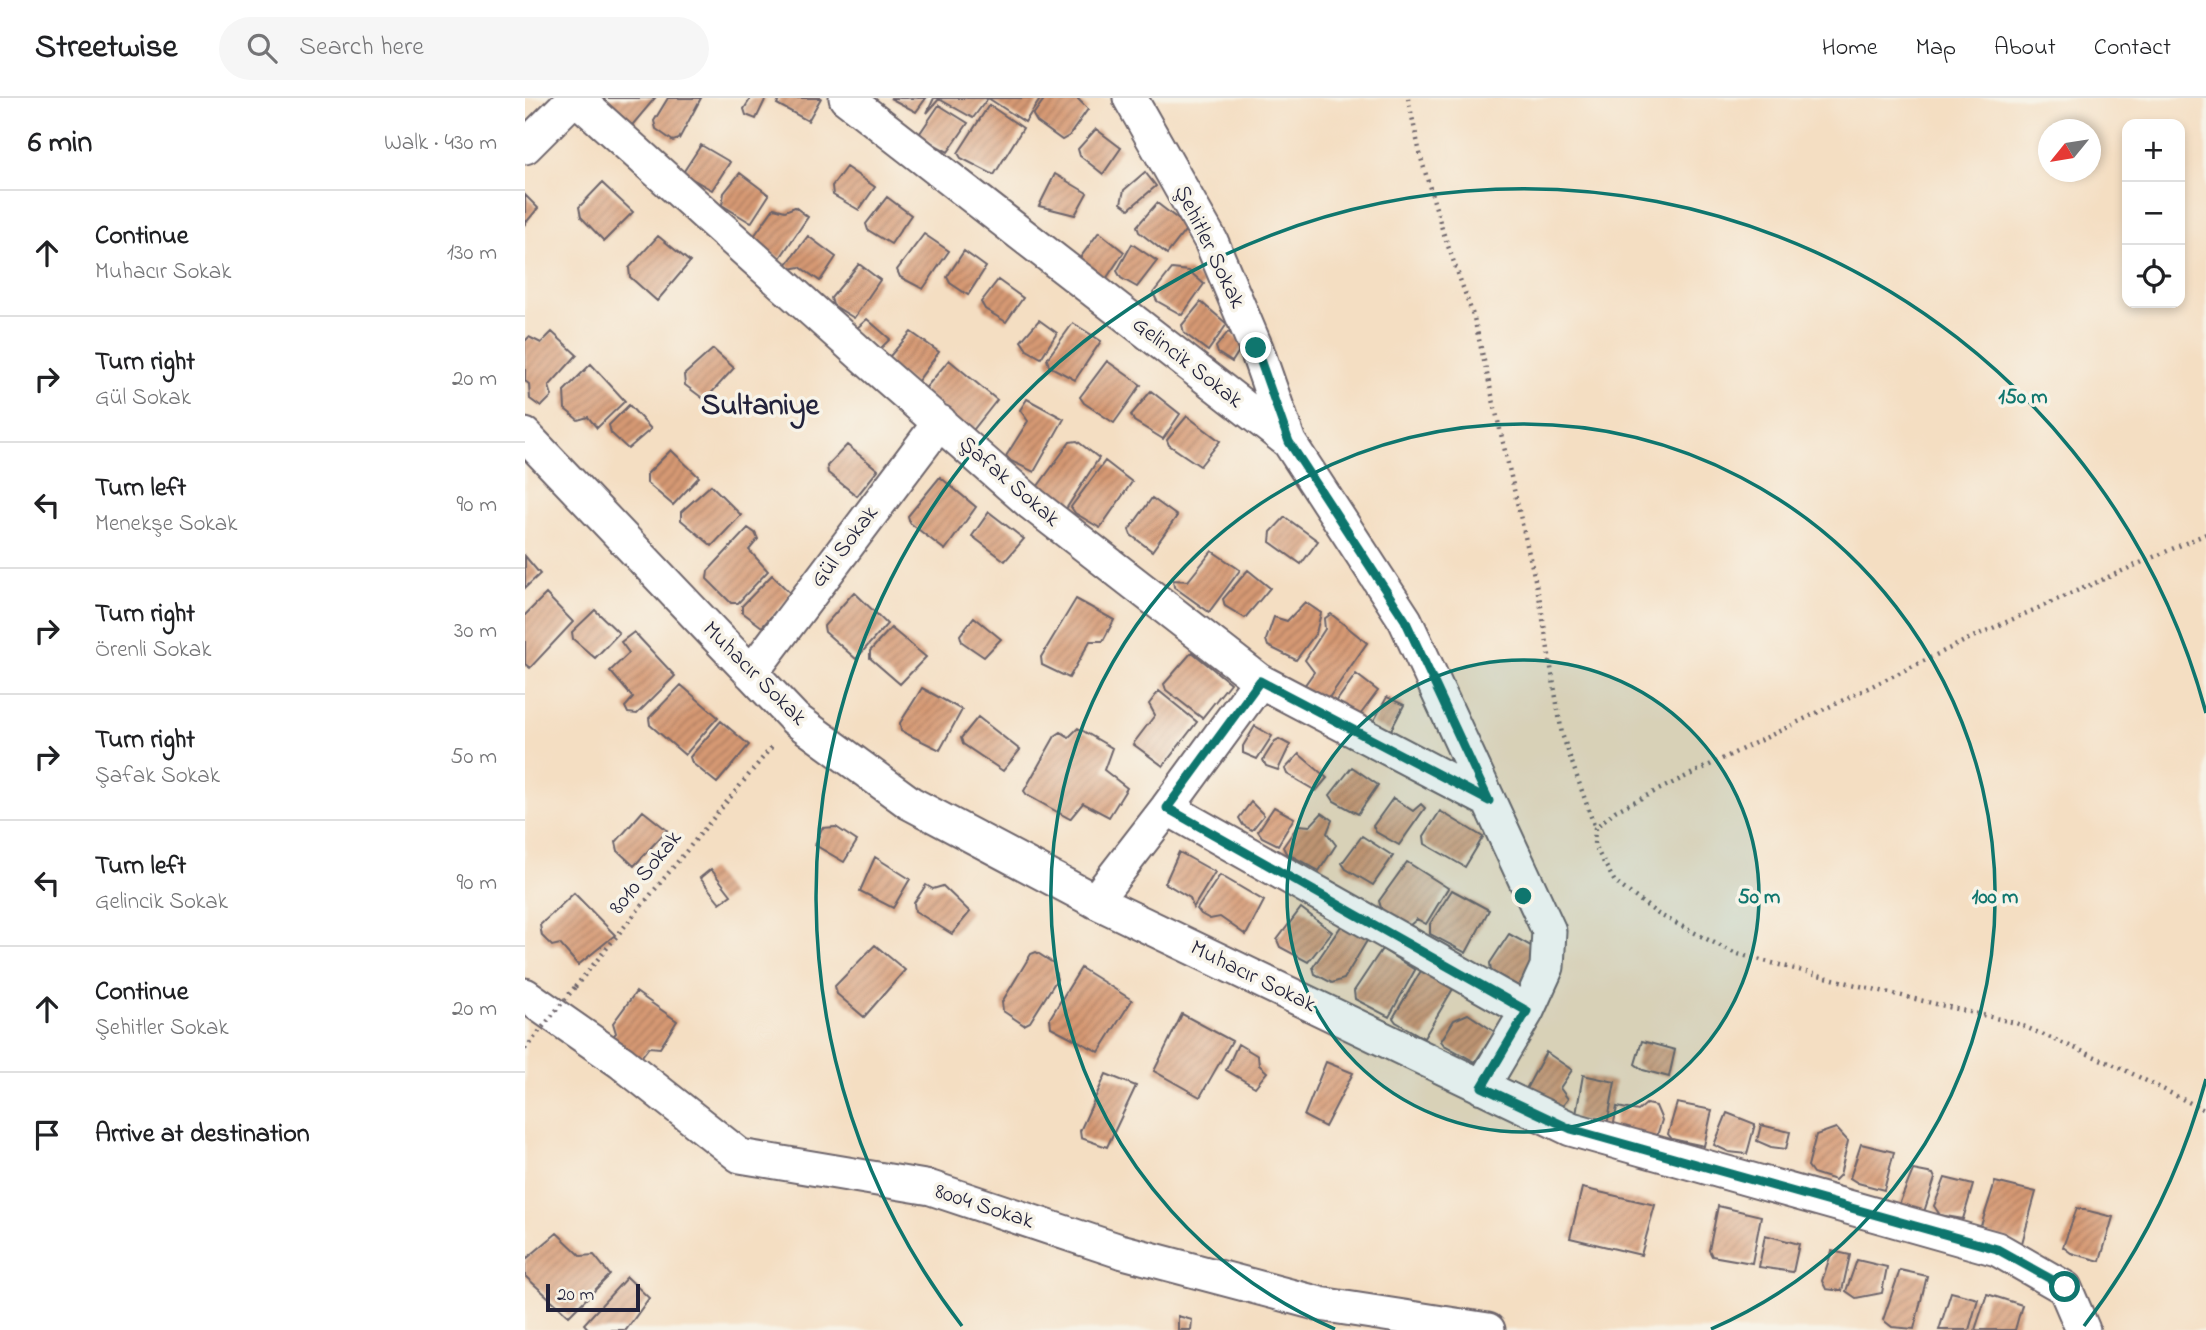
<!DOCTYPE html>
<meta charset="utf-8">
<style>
body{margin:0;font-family:"Indie Flower",sans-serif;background:#f6f6f6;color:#202124}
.controls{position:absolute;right:21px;top:21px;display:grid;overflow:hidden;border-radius:14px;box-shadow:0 4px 10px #0003}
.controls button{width:63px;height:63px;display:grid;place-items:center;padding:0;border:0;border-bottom:2px solid #e0e0e0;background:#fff;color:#202124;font:35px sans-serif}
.compass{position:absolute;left:1513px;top:21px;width:63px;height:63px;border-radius:50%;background:#fff;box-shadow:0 4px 10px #0003;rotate:240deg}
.scale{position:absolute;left:21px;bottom:18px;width:94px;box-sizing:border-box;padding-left:7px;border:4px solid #22223b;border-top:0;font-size:19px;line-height:24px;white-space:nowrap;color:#22223b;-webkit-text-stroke:5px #f7f3e8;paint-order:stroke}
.stop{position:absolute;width:21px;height:21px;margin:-16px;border:5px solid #0f766e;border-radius:50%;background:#fff}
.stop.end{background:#0f766e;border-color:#fff;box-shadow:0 2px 7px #0008}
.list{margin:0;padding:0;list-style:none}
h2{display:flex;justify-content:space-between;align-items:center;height:91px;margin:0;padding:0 28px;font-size:30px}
h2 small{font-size:23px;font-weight:400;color:#757577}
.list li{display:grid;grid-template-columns:46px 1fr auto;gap:21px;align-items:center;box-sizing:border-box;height:126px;padding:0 28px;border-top:2px solid #e0e0e0}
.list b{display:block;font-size:26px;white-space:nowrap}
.list p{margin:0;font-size:23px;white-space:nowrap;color:#757577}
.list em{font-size:23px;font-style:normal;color:#757577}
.icon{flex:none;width:38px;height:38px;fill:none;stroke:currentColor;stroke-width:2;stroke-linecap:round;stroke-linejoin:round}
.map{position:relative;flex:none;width:1681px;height:1232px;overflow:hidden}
header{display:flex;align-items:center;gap:42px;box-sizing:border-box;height:98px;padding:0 35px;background:#fff;border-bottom:2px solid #e0e0e0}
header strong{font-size:33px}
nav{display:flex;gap:38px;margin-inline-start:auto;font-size:24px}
.search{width:490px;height:63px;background:#f6f6f6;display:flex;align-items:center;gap:18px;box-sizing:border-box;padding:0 24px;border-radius:38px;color:#757577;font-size:26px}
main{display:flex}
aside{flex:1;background:#fff}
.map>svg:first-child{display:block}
.building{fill:url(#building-hatch)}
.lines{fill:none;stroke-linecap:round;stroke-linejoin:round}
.minor-casing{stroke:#6c646a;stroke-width:37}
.path{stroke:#6c646a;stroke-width:4.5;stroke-dasharray:2 5;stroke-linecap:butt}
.minor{stroke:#fff;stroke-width:33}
.path-bridge{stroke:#6c646a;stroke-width:4.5;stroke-dasharray:2 5;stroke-linecap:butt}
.route{stroke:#0f766e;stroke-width:9}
.ring{fill:none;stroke:#0f766e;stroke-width:3.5}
.labels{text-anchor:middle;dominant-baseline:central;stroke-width:7;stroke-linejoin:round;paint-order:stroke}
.street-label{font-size:23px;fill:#22223b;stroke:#f7f3e8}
.district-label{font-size:30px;font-weight:bold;fill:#22223b;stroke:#f7f3e8}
.centre{fill:#0f766e;stroke:#f7f3e8;stroke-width:3.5}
.ring-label{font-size:21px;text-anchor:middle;font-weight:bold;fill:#0f766e;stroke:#f7f3e8;stroke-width:7;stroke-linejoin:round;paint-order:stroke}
</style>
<header>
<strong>Streetwise</strong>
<div class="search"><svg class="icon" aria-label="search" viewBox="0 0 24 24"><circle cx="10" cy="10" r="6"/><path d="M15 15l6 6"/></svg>Search here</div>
<nav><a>Home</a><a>Map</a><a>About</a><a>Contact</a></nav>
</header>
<main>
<aside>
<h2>6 min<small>Walk · 430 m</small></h2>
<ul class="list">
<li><svg class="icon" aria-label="ahead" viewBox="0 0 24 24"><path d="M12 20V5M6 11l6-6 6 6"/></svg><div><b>Continue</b><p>Muhacır Sokak</p></div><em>130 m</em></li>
<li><svg class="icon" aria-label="right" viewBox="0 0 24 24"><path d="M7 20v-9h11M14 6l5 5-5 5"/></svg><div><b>Turn right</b><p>Gül Sokak</p></div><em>20 m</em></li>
<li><svg class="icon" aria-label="left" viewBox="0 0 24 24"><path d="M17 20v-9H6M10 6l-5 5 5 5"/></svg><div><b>Turn left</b><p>Menekşe Sokak</p></div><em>90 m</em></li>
<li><svg class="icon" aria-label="right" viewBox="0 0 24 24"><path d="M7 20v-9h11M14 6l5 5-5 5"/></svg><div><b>Turn right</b><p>Örenli Sokak</p></div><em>30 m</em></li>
<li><svg class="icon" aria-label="right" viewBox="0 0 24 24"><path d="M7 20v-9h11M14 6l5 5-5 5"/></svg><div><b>Turn right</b><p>Şafak Sokak</p></div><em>50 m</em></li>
<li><svg class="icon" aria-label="left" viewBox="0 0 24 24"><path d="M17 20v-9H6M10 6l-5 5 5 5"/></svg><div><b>Turn left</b><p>Gelincik Sokak</p></div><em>90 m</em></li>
<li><svg class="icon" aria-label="ahead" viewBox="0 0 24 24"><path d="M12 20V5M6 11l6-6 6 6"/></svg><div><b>Continue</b><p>Şehitler Sokak</p></div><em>20 m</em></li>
<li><svg class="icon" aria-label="arrive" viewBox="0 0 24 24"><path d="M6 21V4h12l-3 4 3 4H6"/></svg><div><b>Arrive at destination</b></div></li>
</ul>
</aside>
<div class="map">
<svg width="1681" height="1232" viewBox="0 0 1681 1232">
<defs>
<pattern id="building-hatch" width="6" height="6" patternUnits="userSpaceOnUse" patternTransform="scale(1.75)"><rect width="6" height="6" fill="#d69973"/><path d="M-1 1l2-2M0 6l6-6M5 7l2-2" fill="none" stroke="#ad7c60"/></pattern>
</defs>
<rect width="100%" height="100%" fill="#f7f3e8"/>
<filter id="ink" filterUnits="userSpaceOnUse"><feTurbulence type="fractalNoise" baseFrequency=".0143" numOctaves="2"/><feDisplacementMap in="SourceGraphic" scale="14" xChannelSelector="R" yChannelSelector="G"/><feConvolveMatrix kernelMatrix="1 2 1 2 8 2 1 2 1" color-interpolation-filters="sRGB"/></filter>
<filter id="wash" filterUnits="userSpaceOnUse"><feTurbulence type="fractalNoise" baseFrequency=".00686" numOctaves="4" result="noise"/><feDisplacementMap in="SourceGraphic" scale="28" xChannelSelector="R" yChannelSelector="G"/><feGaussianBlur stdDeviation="1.57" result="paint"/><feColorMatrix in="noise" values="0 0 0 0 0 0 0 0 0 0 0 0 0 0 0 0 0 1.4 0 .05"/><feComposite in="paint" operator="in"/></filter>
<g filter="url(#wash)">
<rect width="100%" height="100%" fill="#f4dec2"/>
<g id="blocks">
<path class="building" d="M80 0H130L103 32 75 6Z
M143 0H176L154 41 148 43 131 31 129 23Z
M226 0H241L231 21 221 17 219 11Z
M255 0H296L283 23 252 6Z
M365 0H401L391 14Z
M409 0H516L500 24 463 0 448 20 414 1 402 15Z
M520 0H552L563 11 544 38 537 42 512 24 508 17Z
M414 7 443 25 423 54 399 41 395 35Z
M464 7 498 30 469 77 436 60 433 55Z
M571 31 596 50 578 76 555 58 553 51Z
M176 47 205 64 187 92 162 78 159 73Z
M321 69 350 89 334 112 308 97 307 88Z
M620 74 631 88 604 111 596 105 599 92Z
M215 75 244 97 226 125 197 107 199 95Z
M530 76 562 95 550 117 514 108Z
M77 85 108 114 79 143 56 119 54 109Z
M0 97 13 110 0 126Z
M362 99 386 117 366 146 343 132 341 126Z
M632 105 663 129 642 156 614 134 612 128Z
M270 109 283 119 255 160 230 147 227 141 249 110 260 113Z
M574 134 599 154 581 181 557 166 555 160Z
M399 136 424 153 398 191 375 179 372 172Z
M133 138 165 164 132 203 105 179 104 170Z
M283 138 311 159 295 183 275 169 264 171 262 166Z
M607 146 632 163 612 189 596 180 592 173Z
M439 153 461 169 443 197 425 185 422 179Z
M334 166 355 182 329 220 308 207 306 200Z
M647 171 664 173 679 186 657 217 632 203 628 195Z
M473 182 498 200 481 224 460 211 456 204Z
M676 204 702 226 683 253 659 235 657 227Z
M342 221 365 241 355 251 331 231Z
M514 222 532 235 516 260 502 252 496 243Z
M548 225 576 243 550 282 524 268 522 261Z
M27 234 52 257 24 288 27 298 16 309 5 301 4 286 0 283V243L4 239 16 245Z
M386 234 414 254 390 287 364 269 365 258Z
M703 234 719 245 707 264 693 255 691 249Z
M188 251 209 270 180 302 160 287 159 277Z
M424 262 472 302 445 336 398 293Z
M582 263 616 287 589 325 559 305 555 299Z
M66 266 100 303 72 330 63 319 53 322 40 311 39 293Z
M626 293 655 316 638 341 609 323 606 317Z
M502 301 539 321 509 374 486 363 481 358 503 323 495 312Z
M104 307 126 331 103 351 86 335 84 327Z
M662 318 695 343 675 368 644 347 642 342Z
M552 343 574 360 539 414 510 392 545 344Z
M322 347 353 372 332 398 303 375 302 368Z
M146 352 174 379 148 407 122 385V376Z
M580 363 607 384 575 430 550 415 546 409Z
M415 379 451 409 420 452 385 425 383 418Z
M186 387 216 417 187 448 156 422V414Z
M627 400 652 418 627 453 606 437 604 432Z
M464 414 499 441 480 463 447 438Z
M760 419 793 443 776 466 745 444 746 434Z
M223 430 230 435 233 441 224 452 243 473 213 505H206L182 481 183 473Z
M687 453 715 472 684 514 649 489 648 482 663 483Z
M0 458 15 476 0 490Z
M723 472 745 490 720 520 700 508 698 501Z
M247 477 266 496 237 529 217 514V508Z
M329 494 362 526 331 561 300 534 299 528Z
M21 496 48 524 5 570 0 566V517Z
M551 501 589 522 578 543H565L544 580 517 567 516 559Z
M780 504 796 515 791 535 771 562 743 548 741 542 749 519 762 523Z
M70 512 94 535 70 560 48 541 47 534Z
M806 516 842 545 801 604 777 591 789 574 780 562 800 531 799 521Z
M449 519 476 541 459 559 437 544 435 537Z
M366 530 401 559 375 586 345 560V553Z
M109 534 150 578 112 616 103 615 100 609 108 600 85 573 104 555 96 544Z
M667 554 705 585 677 620 641 592 639 586Z
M831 576 853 593 832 621 814 609 811 604Z
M156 587 193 619 160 657 125 627 124 620Z
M397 590 437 612 415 652 376 633 375 625Z
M634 593 672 624 638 668 608 646 630 617 624 606Z
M862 599 879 607 865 634 847 626Z
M453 619 495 652 478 673 438 646 436 640Z
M196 623 224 647 192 685 167 665 165 659Z
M730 628 747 638 732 661 718 655V648Z
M553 630 587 650 579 672 602 690 584 719 558 705 545 721 502 697 499 693 530 638 536 634 544 639Z
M754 641 765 647 753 672 741 668 738 662 750 643Z
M774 656 802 680 791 693 762 676 760 671Z
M827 669 853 687 833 716 809 703 805 697Z
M868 700 888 713 896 706 900 710 874 747 851 734 848 728Z
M726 704 739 717 727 732 718 727 714 720Z
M749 709 769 720 753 747 737 739 733 733Z
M118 713 142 732 109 768 93 753 91 744Z
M915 713 958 739 940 769 900 746 899 738Z
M797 715 807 722 802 735 811 747 794 773 761 755 758 749 773 727 785 728Z
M311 729 332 743 319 764 290 747 297 730Z
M837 738 868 758 848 787 821 771 817 765Z
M654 754 690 774 668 810 665 800 640 785Z
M350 759 385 781 368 810 335 793Z
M882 764 923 790 901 826 892 821 884 828 857 813 854 803Z
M186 771 206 797 195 805 175 780Z
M695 777 739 803 721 837 695 819 685 821 676 816 672 811Z
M401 787 408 791 418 788 445 814 427 836 390 813 389 805Z
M927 792 964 812 941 855 905 836V826Z
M49 795 90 837 53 867 35 846 27 848 17 838 15 827Z
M776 810 807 834 783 864 755 849 752 842Z
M821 821 846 836 819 881 807 885 790 876 788 869Z
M984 836 1015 853 995 889 966 873 965 865Z
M350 847 380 872 339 919 312 896 310 888Z
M857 851 890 872 864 919 830 901 829 893Z
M511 854 528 865 532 881 505 924 499 927 478 913 477 904 506 856Z
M556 870 607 902 574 954 526 929 525 920Z
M897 871 929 889 899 940 871 924 868 920Z
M111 894 152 923 135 950 124 949 107 971 79 948 91 935 88 925Z
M657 916 707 943 675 999 629 973Z
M943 916 970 934 950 964 919 947 916 943 929 922Z
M1117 943 1150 952 1144 979 1118 972 1110 966Z
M713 946 733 958 734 967 742 974 730 989 701 972Z
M1021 954 1047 972 1035 990 1043 1001 1036 1010 1001 991Z
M801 964 828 975 800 1029 779 1018Z
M581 976 611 988 582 1049 556 1040 555 1033Z
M1058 977 1090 984 1082 1027 1050 1022Z
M1152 1005 1187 1012 1179 1048 1147 1041 1143 1036Z
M1121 1006 1131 1008 1137 1022 1130 1044 1087 1035 1092 1009 1113 1013Z
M1202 1015 1230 1026 1222 1056 1204 1054 1189 1047Z
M1236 1027 1265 1034 1261 1051 1246 1049 1232 1043Z
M1311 1030 1323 1043 1315 1077 1310 1082 1288 1075 1283 1068 1291 1037Z
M1336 1046 1369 1054 1359 1092 1333 1085 1325 1080Z
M1388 1072 1408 1076 1410 1080 1398 1117 1373 1109Z
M1420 1080 1448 1087 1438 1121 1415 1117 1409 1108Z
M1470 1084 1511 1094 1497 1145 1463 1137 1455 1131Z
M1057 1090 1130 1107 1116 1157 1045 1140Z
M1193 1108 1236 1118 1227 1165 1187 1158 1184 1152Z
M1552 1110 1588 1119 1575 1163 1546 1155 1538 1149Z
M32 1135 56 1158 69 1157 85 1177 44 1218 0 1178V1162Z
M1240 1137 1274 1146 1268 1174 1234 1169Z
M1307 1153 1325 1157 1317 1193 1301 1191 1297 1183Z
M1332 1162 1362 1169 1357 1195 1331 1200 1321 1193Z
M1375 1172 1402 1178 1389 1231 1367 1229 1358 1222Z
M102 1179 124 1200 101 1232H64L59 1226Z
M1426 1194 1453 1201 1444 1232H1414Z
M1462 1196 1497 1207 1490 1232H1450Z
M653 1218 667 1222 666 1232H653Z"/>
</g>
</g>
<g filter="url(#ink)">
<use href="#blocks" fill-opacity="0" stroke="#6c646a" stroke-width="2"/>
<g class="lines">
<defs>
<path id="minor" d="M51 0 347 266 507 406 735 583 964 703
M321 0 764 344 880 522 1024 833 1022 869 1002 913 957 989
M605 0 686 143 731 250 764 344
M0 49 49 0
M0 337 270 621 385 705 570 803 1046 1031 1472 1151 1540 1190 1558 1232
M226 575 415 324
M642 710 1002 913
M570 803 642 710 735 583
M0 897 96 964 215 1058 406 1090 595 1153 795 1206 963 1232"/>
</defs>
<use href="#minor" class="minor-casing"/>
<path class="path" d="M883 0 896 60 918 134 949 220 1015 503 1037 636 1070 730
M1681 436 1452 537 1090 713 1070 730 1069 747 1090 784 1133 816 1209 855 1331 887 1491 925 1596 970 1681 1013
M50 889 249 646"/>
<use href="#minor" class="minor"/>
<path class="path-bridge" d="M0 951 50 889"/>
</g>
</g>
<g class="lines" filter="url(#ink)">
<path class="route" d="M731 250 764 344 880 522 964 703 735 583 642 710 1002 913 957 989 1046 1031 1472 1151 1540 1189"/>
</g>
<circle cx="998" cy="798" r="236" fill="#0f766e" fill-opacity=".12"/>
<g class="ring">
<circle cx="998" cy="798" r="236"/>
<path d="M810 1231A472 472 0 1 1 1186 1231"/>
<path d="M1681 981A707 707 0 0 1 1559 1228M437 1228A707 707 0 1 1 1681 615"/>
</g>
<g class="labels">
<g class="street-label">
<text transform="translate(684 149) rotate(64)">Şehitler Sokak</text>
<text transform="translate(662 265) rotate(38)">Gelincik Sokak</text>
<text transform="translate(484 384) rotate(41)">Şafak Sokak</text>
<text transform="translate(320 449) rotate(-53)">Gül Sokak</text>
<text transform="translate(229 576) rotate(45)">Muhacır Sokak</text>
<text transform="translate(121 775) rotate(-51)">8010 Sokak</text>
<text transform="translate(728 879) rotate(26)">Muhacır Sokak</text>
<text transform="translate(459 1109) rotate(18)">8004 Sokak</text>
</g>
<g class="district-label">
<text x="235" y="309">Sultaniye</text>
</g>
</g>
<circle cx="998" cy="798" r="10" class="centre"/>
<g class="ring-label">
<text x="1498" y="305">150 m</text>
<text x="1234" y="805">50 m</text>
<text x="1470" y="805">100 m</text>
</g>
</svg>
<div class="controls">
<button>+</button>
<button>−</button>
<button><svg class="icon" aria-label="locate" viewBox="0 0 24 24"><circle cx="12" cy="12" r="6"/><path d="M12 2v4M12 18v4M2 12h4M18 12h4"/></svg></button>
</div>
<svg class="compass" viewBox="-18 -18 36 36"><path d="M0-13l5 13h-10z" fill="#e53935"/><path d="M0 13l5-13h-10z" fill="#757577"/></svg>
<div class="scale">20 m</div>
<div class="stop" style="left:1540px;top:1189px"></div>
<div class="stop end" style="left:731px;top:250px"></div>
</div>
</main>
